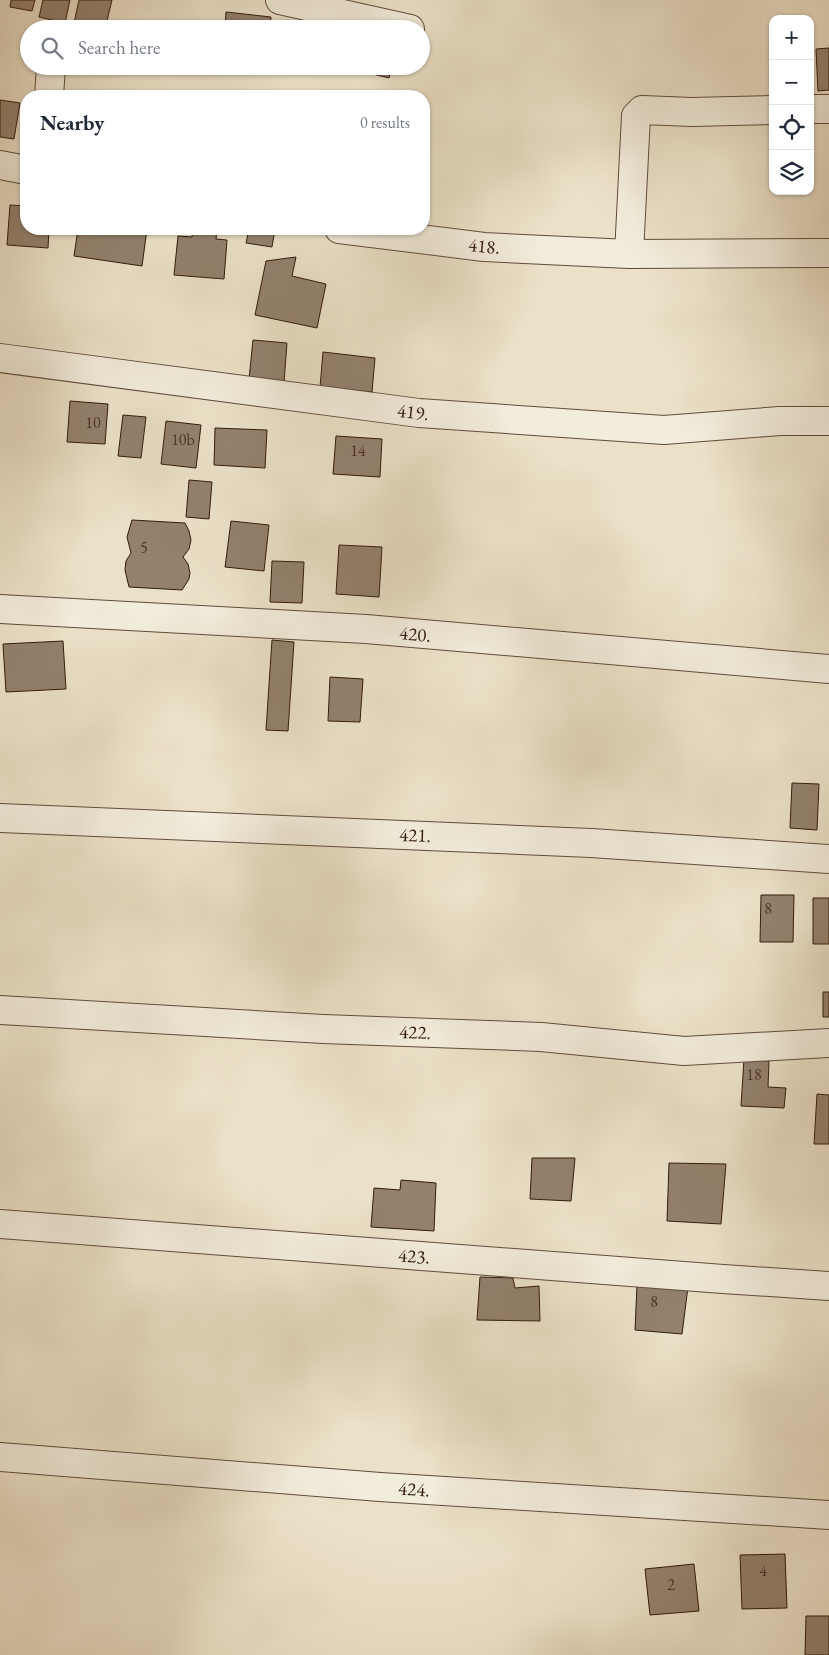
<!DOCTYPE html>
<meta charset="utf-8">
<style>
body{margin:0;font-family:"EB Garamond",serif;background:#f6f6f7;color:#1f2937}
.controls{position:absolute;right:15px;top:15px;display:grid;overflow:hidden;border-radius:10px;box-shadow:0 1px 4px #0004}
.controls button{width:45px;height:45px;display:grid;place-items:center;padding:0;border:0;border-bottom:1px solid #e0e1e3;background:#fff;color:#1f2937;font:25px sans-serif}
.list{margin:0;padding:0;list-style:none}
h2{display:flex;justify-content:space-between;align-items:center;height:65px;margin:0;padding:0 20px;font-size:21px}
h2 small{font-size:16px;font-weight:400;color:#747a83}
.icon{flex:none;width:28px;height:28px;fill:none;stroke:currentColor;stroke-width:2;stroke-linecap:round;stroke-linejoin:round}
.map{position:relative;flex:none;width:829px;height:1655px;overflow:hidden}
.search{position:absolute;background:#fff;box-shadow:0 1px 4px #0004;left:20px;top:20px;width:410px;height:55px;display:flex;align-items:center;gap:12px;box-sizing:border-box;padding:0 18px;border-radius:28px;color:#747a83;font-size:19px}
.panel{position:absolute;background:#fff;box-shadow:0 1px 4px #0004;left:20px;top:90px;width:410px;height:145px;border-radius:20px}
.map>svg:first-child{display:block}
.building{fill:#93816e;stroke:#331a0d}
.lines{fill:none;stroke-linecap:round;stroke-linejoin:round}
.minor-casing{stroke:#614c3c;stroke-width:30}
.minor{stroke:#f2ecdb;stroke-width:28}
.labels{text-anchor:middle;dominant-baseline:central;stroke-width:4;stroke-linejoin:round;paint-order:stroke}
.number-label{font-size:16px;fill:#4b3425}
.street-label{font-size:19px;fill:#331a0d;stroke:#f2ecdb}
</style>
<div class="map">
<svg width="829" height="1655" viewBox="0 0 829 1655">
<rect width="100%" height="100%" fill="#ebe1c8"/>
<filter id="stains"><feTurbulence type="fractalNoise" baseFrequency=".004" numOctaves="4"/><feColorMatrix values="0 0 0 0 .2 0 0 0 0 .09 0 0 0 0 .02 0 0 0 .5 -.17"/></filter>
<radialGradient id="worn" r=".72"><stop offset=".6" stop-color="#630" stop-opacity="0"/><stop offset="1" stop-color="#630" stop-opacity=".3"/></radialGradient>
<path class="building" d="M11 0H35L32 11 10 7Z
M43 0H70L65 23 39 17Z
M79 0H112L105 29 74 23Z
M226 12 271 17 270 29H225Z
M829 48V90L818 91 816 49Z
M354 66H392L389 78 353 69Z
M0 100 20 103 14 139 0 137Z
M10 205 26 206V229H49L48 248 7 245Z
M78 229 115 234 116 229H147L142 266 74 256Z
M193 229H217L216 239 227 240 224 279 174 275 178 236 192 237Z
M249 229H275L272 247 246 243Z
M296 257 292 276 326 284 317 328 255 315 266 261Z
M253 340 287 343 284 383 249 379Z
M323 352 375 358 372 392 320 387Z
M70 401 108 404 105 444 67 442Z
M123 415 146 417 141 458 118 456Z
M166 421 201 425 196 468 161 464Z
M215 428 267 430 265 468 214 465Z
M336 436 382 439 380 477 333 474Z
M189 480 212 482 209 519 186 517Z
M132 520 185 523 189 531 191 540 189 549 183 557 188 564 190 573 189 579 182 590 129 587 125 570 126 561 131 553 127 537Z
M231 521 269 525 264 571 225 567Z
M339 545 382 547 379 597 336 594Z
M272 561 304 562 302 603 270 602Z
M272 640 294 642 288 731 266 730Z
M63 641 66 689 6 692 3 644Z
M330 677 363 679 360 722 328 721Z
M792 783 819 784 817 830 790 828Z
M761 895H794L793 942H760Z
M813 898H829V944H813Z
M823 992H829V1017H823Z
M744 1059 769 1061 768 1087 786 1088 784 1108 741 1106Z
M817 1094 829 1095V1144H814Z
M532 1158H575L571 1201 530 1199Z
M669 1163 726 1164 721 1224 667 1221Z
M401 1180 436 1183 434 1231 371 1227 374 1188 400 1190Z
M480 1277 513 1278 515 1288 539 1286 540 1321 477 1320Z
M637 1285 688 1287 682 1334 635 1330Z
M785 1554 787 1608 742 1609 740 1555Z
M694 1564 699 1611 650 1615 645 1569Z
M806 1616H829V1655H805Z"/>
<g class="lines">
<defs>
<path id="minor" d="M280 0 410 29
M49 96 51 66
M810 109H829
M0 165 26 170
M339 229 484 247 629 254 829 253
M629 254 636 116 642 110 692 112 773 110
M0 358 419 413 664 430 780 421H829
M0 609 366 629 829 669
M0 818 591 843 829 859
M0 1010 323 1029 541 1037 684 1051 829 1043
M0 1224 723 1279 829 1286
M0 1457 380 1487 829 1515"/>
</defs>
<use href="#minor" class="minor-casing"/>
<use href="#minor" class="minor"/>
</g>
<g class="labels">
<g class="number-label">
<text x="93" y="422">10</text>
<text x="183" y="439">10b</text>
<text x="358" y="450">14</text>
<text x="144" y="547">5</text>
<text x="768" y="908">8</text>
<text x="754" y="1074">18</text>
<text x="654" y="1301">8</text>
<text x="763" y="1570">4</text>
<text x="671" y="1584">2</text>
</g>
<g class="street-label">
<text transform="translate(484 246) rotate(5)">418.</text>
<text transform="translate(413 412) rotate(6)">419.</text>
<text transform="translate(415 634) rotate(5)">420.</text>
<text transform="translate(415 835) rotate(2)">421.</text>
<text transform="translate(415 1032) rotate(2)">422.</text>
<text transform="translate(414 1256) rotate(4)">423.</text>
<text transform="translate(414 1489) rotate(4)">424.</text>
</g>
</g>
<rect width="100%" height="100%" filter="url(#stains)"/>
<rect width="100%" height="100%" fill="url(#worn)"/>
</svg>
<div class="controls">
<button>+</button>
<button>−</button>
<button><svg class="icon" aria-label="locate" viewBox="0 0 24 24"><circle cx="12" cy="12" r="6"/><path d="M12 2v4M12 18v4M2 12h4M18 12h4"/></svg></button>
<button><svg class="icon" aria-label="layers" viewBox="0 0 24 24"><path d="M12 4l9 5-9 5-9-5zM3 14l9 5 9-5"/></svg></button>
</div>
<div class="search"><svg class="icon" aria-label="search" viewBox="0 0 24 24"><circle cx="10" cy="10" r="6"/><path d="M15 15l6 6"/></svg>Search here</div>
<section class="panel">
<h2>Nearby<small>0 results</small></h2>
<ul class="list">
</ul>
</section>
</div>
